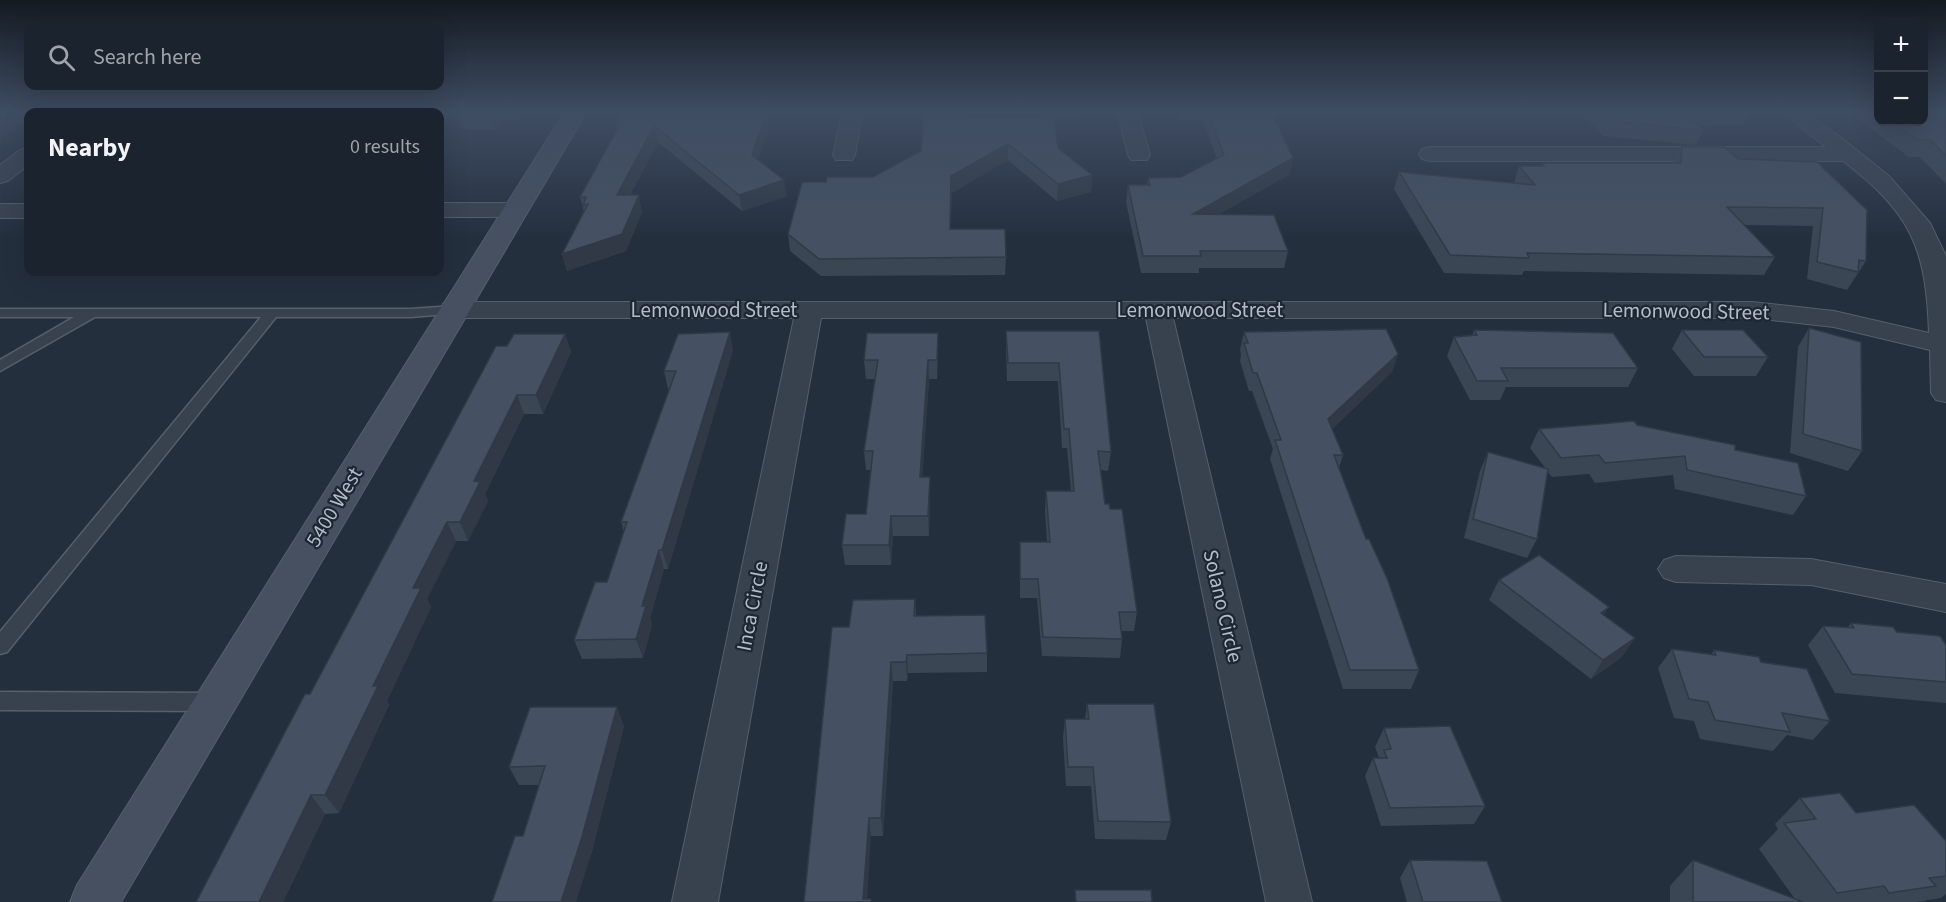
<!DOCTYPE html>
<meta charset="utf-8">
<style>
body{margin:0;font-family:"Source Sans 3",sans-serif;background:#242b36;color:#f1f3f6}
.controls{position:absolute;right:18px;top:18px;display:grid;overflow:hidden;border-radius:12px;box-shadow:0 6px 24px #0002}
.controls button{width:54px;height:54px;display:grid;place-items:center;padding:0;border:0;border-bottom:2px solid #39404a;background:#1b232e;color:#f1f3f6;font:30px sans-serif}
.list{margin:0;padding:0;list-style:none}
h2{display:flex;justify-content:space-between;align-items:center;height:78px;margin:0;padding:0 24px;font-size:26px}
h2 small{font-size:20px;font-weight:400;color:#a0a4aa}
.icon{flex:none;width:33px;height:33px;fill:none;stroke:currentColor;stroke-width:2;stroke-linecap:round;stroke-linejoin:round}
.map{position:relative;flex:none;width:1946px;height:902px;overflow:hidden}
.search{position:absolute;background:#1b232e;box-shadow:0 6px 24px #0002;left:24px;top:24px;width:420px;height:66px;display:flex;align-items:center;gap:15px;box-sizing:border-box;padding:0 21px;border-radius:12px;color:#a0a4aa;font-size:22px}
.panel{position:absolute;background:#1b232e;box-shadow:0 6px 24px #0002;left:24px;top:108px;width:420px;height:168px;border-radius:12px}
.map>svg:first-child{display:block}
.lines{fill:none;stroke-linecap:round;stroke-linejoin:round}
.lane-casing{stroke:#565f6c;stroke-width:3}
.street-casing{stroke:#565f6c;stroke-width:2}
.secondary-casing{stroke:#565f6c;stroke-width:2}
.lane{fill:#38414e;fill-rule:evenodd}
.street{fill:#38414e;fill-rule:evenodd}
.secondary{fill:#465061;fill-rule:evenodd}
.wall{fill:#3b4654}
.shaded-wall{fill:#303945}
.building{fill:#455162;stroke:#303945;stroke-width:1.5}
.labels{text-anchor:middle;dominant-baseline:central;stroke-width:4.5;stroke-linejoin:round;paint-order:stroke}
.street-label{font-size:21px;fill:#b4bcc9;stroke:#1d2633}
</style>
<div class="map">
<svg width="1946" height="902" viewBox="0 0 1946 902">
<rect width="100%" height="100%" fill="#242f3e"/>
<g class="lines">
<defs>
<path id="lane" d="M453 306 460 310 458 313 411 317H276L7 652 0 654V632L261 317H95L0 371V360L74 317H0V309H411Z
M0 692 215 693 222 696 225 702 222 708 215 711 0 710Z"/>
<path id="street" d="M842 113H862L855 155 852 160H836L833 155Z
M1118 113H1138L1150 155 1147 160H1131L1128 155Z
M1783 113H1806L1844 140 1889 176 1930 223 1946 256V402L1936 400 1931 393 1930 350 1834 327 1752 318H1173L1312 902H1266L1146 318H821L718 902H672L794 318H453L443 316 440 310 443 304 453 302H1752L1834 311 1929 333C1926 247 1911 213 1843 161H1430L1422 159 1419 154 1422 149 1430 147H1826Z
M28 148V165L8 181 0 183V165L20 150Z
M440 203H516L524 205 528 210 524 215 516 217H440Z
M0 204H28V218H0Z
M1676 556 1811 559 1946 584V612L1811 585 1676 582 1664 578 1658 569 1664 560Z"/>
<path id="secondary" d="M564 113H586L121 902H70L77 885Z"/>
</defs>
<use href="#lane" class="lane-casing"/>
<use href="#street" class="street-casing"/>
<use href="#secondary" class="secondary-casing"/>
<use href="#lane" class="lane"/>
<use href="#street" class="street"/>
<use href="#secondary" class="secondary"/>
</g>
<path class="wall" d="M458 113H521L516 120H505L495 129H462L457 114Z
M622 113H770L771 118 758 160 787 196 742 211 658 142 630 195 642 212 626 251 567 271 562 254 584 212 580 197 616 131 615 126Z
M1041 113H1076V119H1054L1058 148 1092 175 1091 192 1057 201 1008 160 952 193 950 229 1006 257 1005 275 821 276 790 251 788 234 826 182 873 177 921 151 963 118H1041Z
M1176 113H1272L1290 174 1219 214 1288 251 1284 268H1199V273H1141L1126 202 1128 185H1147L1148 178 1181 177 1217 159 1203 120H1179Z
M1581 113H1750L1744 125 1699 126 1703 130 1696 145 1603 136Z
M1849 113H1878V122H1923L1946 113V184L1920 157H1909Z
M1682 147 1738 159 1817 162 1866 261 1847 290 1807 279 1813 226 1744 225 1775 257 1764 275 1524 271 1522 275 1444 273 1394 189 1399 172 1514 183 1519 166H1541L1542 163H1674Z
M1809 328 1862 451 1848 471 1790 453 1798 347Z
M1474 330 1638 368 1628 387H1506L1500 400H1470L1447 356 1454 337 1472 336Z
M1682 330 1768 357 1756 376H1694L1672 349Z
M1006 331H1099L1111 452 1108 471 1100 470 1105 504 1110 509 1137 612 1134 631H1121L1122 639 1120 658 1042 656 1037 598H1020V542H1047L1045 510 1046 491H1071L1067 448H1062L1058 381H1007L1006 350Z
M1244 332 1398 354 1392 372 1332 429 1343 455 1339 468 1366 539 1419 670 1411 689H1343L1270 459 1273 449 1252 391H1249L1240 361 1241 354 1240 350Z
M565 334 571 352 543 414H524L485 494 488 501 468 541H456L427 599 431 607 387 701 389 705 339 813 325 814 283 902 310 694 507 346Z
M733 350 668 569H664L650 618 652 625 643 658 582 659 574 640 607 582 624 532 621 522 669 389H668L664 371Z
M938 352 937 379H929L922 477 930 497 929 536H893L891 565H845L842 545 866 514 871 470H866L864 451 876 379H866L864 360Z
M1637 425 1735 450 1806 496 1793 515 1675 489 1673 475 1595 483 1589 474 1552 477 1547 471 1537 539 1527 558 1464 538 1480 471 1488 452 1546 469 1530 448 1539 429Z
M1499 580 1604 615 1622 657 1591 679 1489 600Z
M915 599 916 616 987 653V672L908 673 907 681H893L883 836H871L804 902 849 627Z
M1851 623 1897 632 1946 682V703L1835 693 1808 645 1823 626 1848 627Z
M1672 649 1711 655 1714 650 1761 662 1830 721 1813 740 1787 735 1773 751 1700 739 1694 721 1674 718 1658 668Z
M1087 704 1171 822 1166 840 1095 839 1091 786H1066L1063 738 1065 719H1085Z
M624 726 591 855 523 836 539 785H519L509 767Z
M1384 728 1485 806 1474 824 1381 826 1365 776 1373 758H1379L1375 747Z
M1800 798 1856 813 1946 841V894L1941 898 1916 902H1670V886L1693 860 1795 899 1759 849 1778 829 1775 824Z
M1410 860 1502 902H1407L1400 878Z"/>
<path class="shaded-wall" d="M9 113H28V120L0 140V119Z
M491 113H503L505 120 495 129 490 114Z
M514 113H521L516 120Z
M766 113H770L771 118 754 171 752 155Z
M654 126 658 142 621 212 617 195Z
M1008 144V160L952 193 950 247 951 176Z
M1293 158 1290 174 1191 230 1193 214Z
M1092 175 1091 192 1057 201 1058 184Z
M784 180 787 196 742 211 739 195Z
M639 195 642 212 626 251 567 271 562 254Z
M730 332 733 350 668 569 662 550Z
M938 333V352L937 379V360Z
M565 334 571 352 543 414 536 395Z
M1398 354 1392 372 1322 438 1328 419Z
M928 360 929 379 921 497 920 477Z
M517 395 524 414 485 494 488 501 468 541 460 522 474 481Z
M930 477V497L929 536 928 516Z
M891 516 893 536 891 565 889 545Z
M447 522 456 541 427 599 431 607 387 701 389 705 339 813 325 795 373 686 413 588Z
M659 550 664 569 650 618 652 625 643 658 636 639 642 606Z
M1609 607 1597 626 1601 613Z
M1635 638 1622 657 1591 679 1603 660Z
M907 655 908 673 907 681 906 662Z
M891 662 893 681 883 836 881 818Z
M617 707 624 726 591 855 576 902H561Z
M311 795 325 814 283 902H259Z
M869 818 871 836 867 902 863 899Z"/>
<path class="building" d="M0 113H9L0 119Z
M458 113H491L490 114H457Z
M622 113H766L752 155 784 180 739 195 654 126 617 195H639L622 234 562 254 588 204 583 205 586 197H580L619 126H615Z
M924 113H964L963 118H1054L1058 148 1092 175 1058 184 1008 144 951 176 950 229H1005L1006 257 819 259 788 234 802 182H826L827 177H873L921 151Z
M1208 113H1272L1293 158 1193 214 1274 215 1288 251H1200L1201 256H1143L1128 185H1150L1148 178 1181 177 1224 155Z
M1601 113H1684L1703 130 1609 121Z
M1923 113H1946V156L1931 140H1919L1892 122H1923Z
M1682 147H1724L1738 159 1817 162 1867 210 1866 261 1859 260 1858 272 1817 262 1823 208 1727 207 1775 257 1527 253 1529 258 1450 255 1399 172 1535 185 1519 166H1544L1542 163H1681Z
M1809 328 1861 342 1862 451 1803 434Z
M1386 329 1398 354 1328 419 1343 455H1334L1366 539H1369L1387 578 1419 670H1350L1275 440H1281L1257 373H1253L1244 343H1248L1244 332Z
M1474 330 1613 333 1638 368H1501L1508 381H1477L1454 337 1477 335Z
M1682 330H1743L1768 357H1704Z
M1006 331H1099L1111 452 1098 451 1105 504H1109L1110 509H1122L1137 612H1119L1122 639 1043 637 1038 579H1020V542H1050L1046 491H1074L1069 429H1064L1059 363H1008Z
M730 332 662 550H659L642 606H646L636 639 574 640 595 582H607L627 522H621L676 371H664L678 334Z
M867 333H938L937 360H928L920 477H930L928 516H891L889 545H842L846 514H866L873 451H864L878 360H864Z
M514 334H565L536 395H517L474 481 480 482 460 522H447L413 588H421L373 686H378L325 795H311L259 902H196L305 694H310L496 346H507Z
M1634 421 1637 425 1735 445V450L1798 463 1806 496 1687 470 1685 456 1605 463 1599 455 1561 458 1539 429Z
M1488 452 1548 469 1537 539 1473 519Z
M1539 555 1609 607 1601 613 1635 638 1603 660 1499 580Z
M915 599 914 616 985 615 987 653 907 655 906 662H891L881 818H869L863 899H871V902H804L832 627H849L853 600Z
M1851 623 1893 627 1897 632 1940 636 1946 645V682L1852 674 1823 626 1854 628Z
M1672 649 1716 655 1714 650 1759 657 1761 662 1807 669 1830 721 1782 713 1790 732 1715 720 1708 702 1689 699Z
M1087 704H1154L1171 822 1098 821 1093 767H1068L1065 719H1089Z
M530 707H617L582 837 561 902H492L515 836H523L545 766 509 767Z
M1450 726 1485 806 1390 808 1373 758H1387L1384 750 1391 749 1384 728Z
M1840 793 1856 813 1914 805 1946 841V876L1929 878 1936 886 1889 893 1884 886 1837 893 1784 823 1816 819 1800 798Z
M1410 860 1487 861 1502 902H1423Z
M1693 860 1803 902H1693Z
M1075 890H1151L1152 902H1076Z"/>
<linearGradient id="sky" x2="0" y2="1"><stop stop-color="#141a22"/><stop offset="0.47" stop-color="#3f4d63"/><stop offset="1" stop-color="#3f4d63" stop-opacity="0"/></linearGradient>
<rect width="1946" height="239" fill="url(#sky)"/>
<g class="labels">
<g class="street-label">
<text x="714" y="310">Lemonwood Street</text>
<text x="1200" y="310">Lemonwood Street</text>
<text transform="translate(1686 311) rotate(1)">Lemonwood Street</text>
<text transform="translate(334 507) rotate(-59)">5400 West</text>
<text transform="translate(752 606) rotate(-79)">Inca Circle</text>
<text transform="translate(1223 606) rotate(77)">Solano Circle</text>
</g>
</g>
</svg>
<div class="controls">
<button>+</button>
<button>−</button>
</div>
<div class="search"><svg class="icon" aria-label="search" viewBox="0 0 24 24"><circle cx="10" cy="10" r="6"/><path d="M15 15l6 6"/></svg>Search here</div>
<section class="panel">
<h2>Nearby<small>0 results</small></h2>
<ul class="list">
</ul>
</section>
</div>
